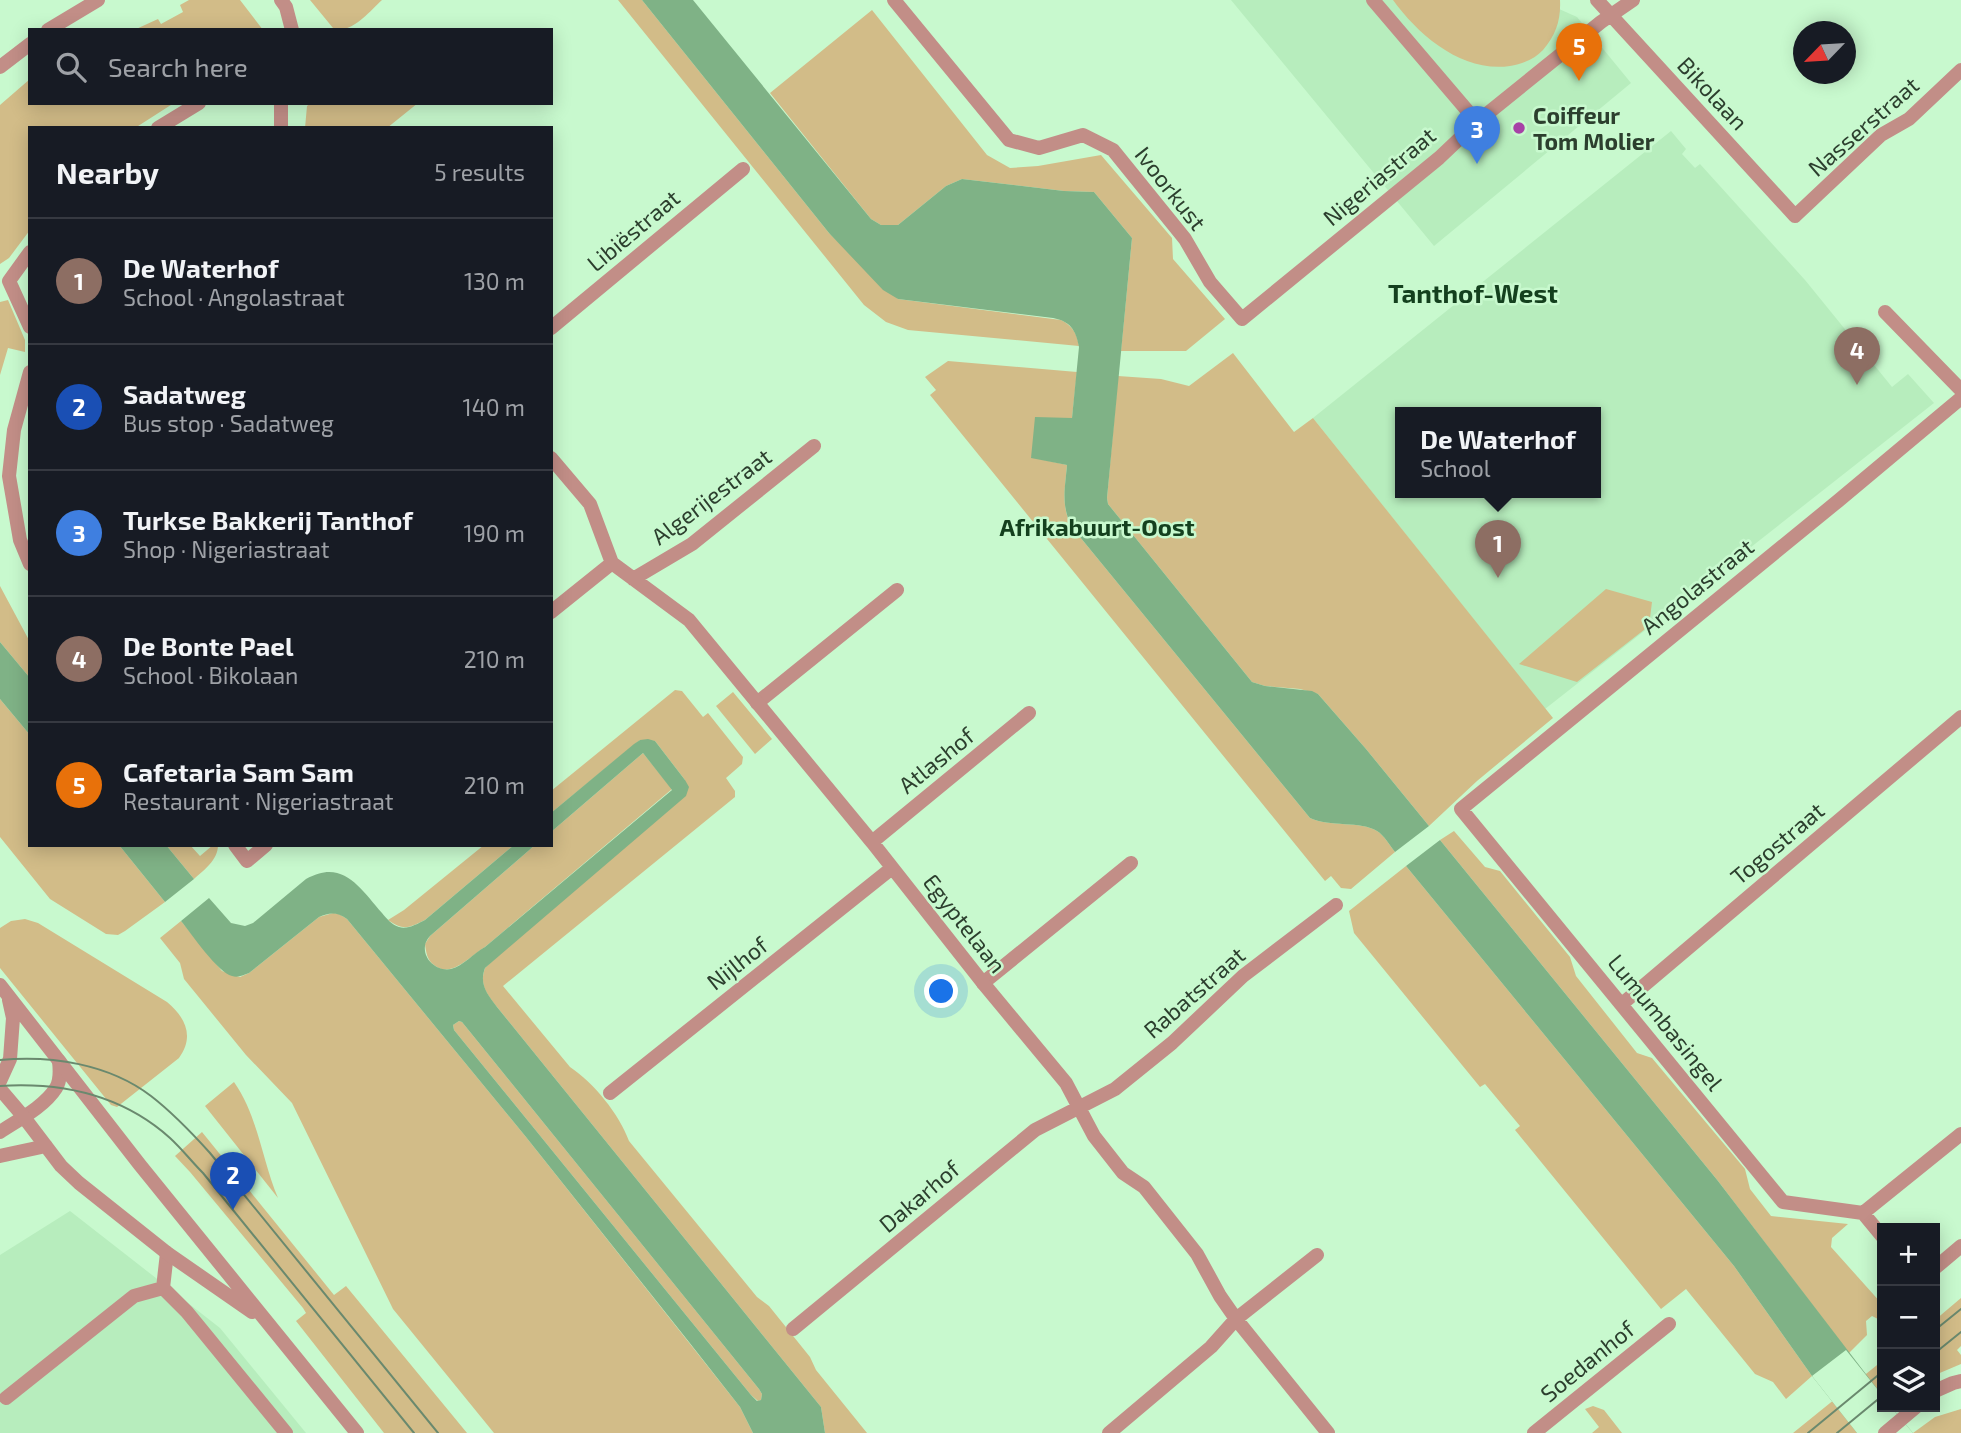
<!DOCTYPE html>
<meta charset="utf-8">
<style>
body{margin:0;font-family:"Exo 2",sans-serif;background:#242831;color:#f1f3f6}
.controls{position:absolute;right:21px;bottom:21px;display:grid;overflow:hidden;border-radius:0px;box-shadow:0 4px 18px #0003}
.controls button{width:63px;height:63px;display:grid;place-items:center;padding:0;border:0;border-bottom:2px solid #363941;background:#171b24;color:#f1f3f6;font:35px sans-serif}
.compass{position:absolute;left:1793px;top:21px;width:63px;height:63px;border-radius:50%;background:#171b24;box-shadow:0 4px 18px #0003;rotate:245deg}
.you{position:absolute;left:942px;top:992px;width:24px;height:24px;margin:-18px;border:5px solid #fff;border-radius:50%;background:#1a73e8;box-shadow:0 0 0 10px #1a73e833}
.badge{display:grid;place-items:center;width:46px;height:46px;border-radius:50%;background:#a742a6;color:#fff;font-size:23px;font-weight:700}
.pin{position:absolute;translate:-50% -58px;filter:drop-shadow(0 2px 4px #0008)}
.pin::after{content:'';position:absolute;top:37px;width:24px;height:21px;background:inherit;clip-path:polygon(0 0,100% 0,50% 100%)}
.popup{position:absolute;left:1395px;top:407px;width:206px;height:91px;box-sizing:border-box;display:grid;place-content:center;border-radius:0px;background:#171b24;filter:drop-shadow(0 2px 5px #0005);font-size:23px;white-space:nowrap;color:#9ea1a6}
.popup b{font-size:26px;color:#f1f3f6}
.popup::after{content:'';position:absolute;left:50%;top:100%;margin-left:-14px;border:14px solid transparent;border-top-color:#171b24}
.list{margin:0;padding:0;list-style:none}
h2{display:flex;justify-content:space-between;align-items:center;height:91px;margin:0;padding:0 28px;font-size:30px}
h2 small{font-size:23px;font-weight:400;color:#9ea1a6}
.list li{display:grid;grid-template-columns:46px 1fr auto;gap:21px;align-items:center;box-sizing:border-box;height:126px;padding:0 28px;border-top:2px solid #363941}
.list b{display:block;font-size:26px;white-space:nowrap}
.list p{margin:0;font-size:23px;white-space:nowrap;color:#9ea1a6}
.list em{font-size:23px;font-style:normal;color:#9ea1a6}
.icon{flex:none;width:38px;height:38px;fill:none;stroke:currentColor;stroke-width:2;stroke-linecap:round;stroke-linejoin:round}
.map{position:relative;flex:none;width:1961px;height:1433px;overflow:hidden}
.search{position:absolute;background:#171b24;box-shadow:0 4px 18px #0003;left:28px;top:28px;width:525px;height:77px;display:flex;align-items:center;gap:18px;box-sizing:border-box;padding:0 24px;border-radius:0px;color:#9ea1a6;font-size:26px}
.panel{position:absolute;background:#171b24;box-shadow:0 4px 18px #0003;left:28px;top:126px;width:525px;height:721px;border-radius:0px}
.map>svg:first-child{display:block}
.built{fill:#b7edbd;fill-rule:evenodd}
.green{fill:#d2bc88}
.water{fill:#7fb286;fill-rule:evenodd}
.pier{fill:#c8f9ce}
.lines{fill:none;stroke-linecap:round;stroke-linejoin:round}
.service{stroke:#c28e87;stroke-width:14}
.minor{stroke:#c28e87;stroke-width:14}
.tertiary{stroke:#c28e87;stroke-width:14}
.tram{stroke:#6a896e;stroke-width:2}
.poi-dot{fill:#a742a6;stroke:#c8f9ce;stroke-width:2.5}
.labels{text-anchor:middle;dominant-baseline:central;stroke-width:5;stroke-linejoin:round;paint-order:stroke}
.street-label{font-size:23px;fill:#2c3f2e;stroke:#c8f9ce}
.poi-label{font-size:23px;font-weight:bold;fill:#2c3f2e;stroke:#c8f9ce;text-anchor:start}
.neighbourhood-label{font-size:24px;font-weight:bold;fill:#14401e;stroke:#c8f9ce}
.quarter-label{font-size:26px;font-weight:bold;fill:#14401e;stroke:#c8f9ce}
</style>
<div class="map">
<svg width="1961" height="1433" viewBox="0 0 1961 1433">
<rect width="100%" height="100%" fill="#c8f9ce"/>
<path class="built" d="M1231 0H1539L1577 17 1631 83 1434 246Z
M1671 131 1686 149 1682 154 1695 168 1700 164 1805 280 1892 387 1908 374 1934 403 1545 709 1313 418ZM1400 412H1596V492H1400Z
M70 1211 220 1328 306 1433H0V1255Z"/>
<path class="green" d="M189 0H240L263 30H134L158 19 161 24 183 12 180 5Z
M310 0H382C369 12 351 35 333 28Z
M618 0H642L829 233 898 299 1061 320C1073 326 1077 334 1079 346L908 330 886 322 864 305Z
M1393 0H1560C1561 20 1556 35 1543 50 1535 59 1522 64 1510 66 1463 73 1419 36 1393 0Z
M872 10 987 155 1010 168 1038 166 1101 155 1172 238 1173 259 1225 319 1186 351H1121L1132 238 1094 192 1064 191 962 179 946 186 898 225H881L871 219 770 93Z
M30 79V103H174L135 128H30V230L9 258 0 264V105Z
M311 103H418L387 128H305L307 106Z
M8 300 25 340V352L8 348 0 375V302Z
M1233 353 1294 432 1313 418 1553 718 1477 781 1429 826 1366 749 1318 694 1300 689 1265 686 1252 682 1108 504 1107 498 1118 376 1161 379 1189 386Z
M948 361 1077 372 1072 418 1031 457 1067 465C1065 489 1061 504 1071 526L1310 818C1329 827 1361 821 1377 831 1384 835 1390 846 1395 852L1351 889 1341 888 1331 876 1325 881 930 395 936 390 925 377Z
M0 586 30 642V678L0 642Z
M1606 589 1652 602 1649 626 1577 682 1519 664Z
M675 690 682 691 703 717 708 713 743 757 742 764 726 778 735 791V797L503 986 570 1067C594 1083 619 1114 629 1141L757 1297 769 1306 810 1357 816 1370 867 1433H825L821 1407 497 1007C487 994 479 985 485 968L685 780 655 741 640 740 551 813V791Z
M733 692 772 739 755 754 716 706Z
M0 699 30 735V845H119L165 902 125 931 118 935 106 934 50 899 0 837Z
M643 753 672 789 485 947C470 956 451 979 434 965 427 960 426 952 425 944L430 936 535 845H551V832Z
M1454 831 1485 867 1500 871 1570 957 1576 976 1637 1053 1652 1058 1745 1169 1750 1189 1771 1216 1848 1224 1832 1238 1831 1247 1882 1304V1321L1872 1316 1866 1321 1867 1335 1849 1353 1718 1181 1440 840Z
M166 845H190L200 856 213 845H218C218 860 204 870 194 879Z
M484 845H514L425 920C408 928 404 931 388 920L404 910Z
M1406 866 1734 1266 1812 1376 1786 1399 1773 1382 1755 1374 1686 1289 1661 1309 1515 1130 1520 1126 1485 1084 1480 1087 1354 933 1349 911Z
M333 913 339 914 347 919 526 1137 740 1407 753 1433H494L393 1309 292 1103 246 1055 184 979 180 963 160 938 181 921 222 971 240 977 249 973 319 917Z
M25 919 38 923 167 1002C185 1017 195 1036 179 1058L117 1107 111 1105 0 968V928L11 921Z
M459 1021 462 1022 759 1389 762 1394 761 1400 758 1401 751 1395 454 1030 453 1025Z
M234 1082C258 1116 262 1160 278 1198L205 1106Z
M202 1132 334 1295 346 1286 467 1433H384L296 1321 306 1313 303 1308 190 1172 175 1156Z
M1961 1298V1346L1957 1350 1961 1355V1364L1935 1375V1320Z
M1882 1361V1407H1888L1857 1433H1793Z
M1593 1406 1604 1410 1622 1433H1592L1599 1427 1585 1409Z
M1961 1409V1433H1913L1935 1417Z"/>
<path class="water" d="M642 0H693L871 219 881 225H898L946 186 962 179 1064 191 1094 192 1132 238 1107 498 1108 504 1252 682 1265 686 1312 691 1318 694 1366 749 1429 826 1395 852C1390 846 1384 835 1377 831 1361 821 1329 827 1310 818L1071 526C1061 503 1065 489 1067 465L1031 458 1035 417 1072 418 1079 347C1076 330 1070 321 1053 318L898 299 883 290 829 233Z
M0 642 30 678V735L0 699Z
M648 739 655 741 685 780 689 787 686 796 485 968C479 984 487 994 497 1007L821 1407 825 1433H753L740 1407 689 1342 526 1137 347 919C337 912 330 912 319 917L249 973C243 975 238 978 232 976 218 973 191 933 181 921L209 898 231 923 245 926 253 923 306 879C343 858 360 888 382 913 386 918 392 925 399 927 407 930 417 924 425 920L514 845H535L430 936C428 938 425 943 425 946 423 960 438 972 451 969 463 966 474 953 485 947L672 790 643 753 551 832V813L634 744 640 740ZM459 1021 462 1022 759 1389 762 1394 761 1400 757 1401 751 1395 454 1030 453 1025Z
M1440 840 1718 1181 1882 1395V1407H1891L1913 1433H1857L1812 1376 1734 1266 1406 866Z
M119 845H166L194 879 165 902Z"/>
<path class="pier" d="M1846 1350 1882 1395V1407H1891L1913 1433H1857L1812 1376Z"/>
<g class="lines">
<path class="service" d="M757 703 897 590
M983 983 1131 863
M0 1132C18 1120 44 1107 56 1088 61 1080 60 1070 59 1061
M167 1253 163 1288 187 1312 286 1433
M1935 1268 1961 1246
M6 1398 134 1296 163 1288"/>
<path class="minor" d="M281 0 286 7 292 30
M894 0 1009 140 1039 148 1083 135 1113 150 1185 239 1210 282 1242 319 1439 158 1477 122 1601 22 1633 0
M1373 0 1477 122
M1597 0 1795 216 1881 135 1909 119 1961 70
M281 103V128
M158 128 199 103
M30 252 9 281 30 327
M1885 312 1961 390
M551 328 743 169
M30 372 14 430 9 476 20 540 30 564
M551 458 590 504 612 563 689 620 872 842 983 983 1066 1083 1094 1136 1123 1173 1144 1187 1197 1254 1220 1296 1236 1319 1328 1433
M633 579 692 544 814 446
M551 612 612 563
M872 842 1029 713
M235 845 247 861 266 845
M1622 1004 1961 717
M610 1093 892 868
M1863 1213 1783 1202 1461 809 1838 501 1961 398
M1863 1213 1961 1134
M1863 1213 1882 1236
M793 1329 1035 1130 1115 1089 1172 1043 1243 976 1336 905
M1935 1391 1953 1383 1961 1381
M1109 1433 1211 1347 1236 1319 1317 1255
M1534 1433 1669 1324
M1885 1433 1916 1407"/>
<path class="tertiary" d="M48 30 98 0
M0 67 30 44
M0 985 140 1165 357 1433
M0 1081 10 1059 13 1018 9 1000
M0 1089 23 1116 61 1166 79 1183 167 1253 252 1312
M0 1156 46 1146"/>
<path class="tram" d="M0 1060C51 1055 109 1064 151 1096 173 1113 192 1133 210 1153L438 1433
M0 1086C63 1082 122 1095 170 1138 182 1149 192 1162 203 1173L414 1433
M1935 1330 1961 1309
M1935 1353 1961 1332
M1808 1433 1882 1372
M1837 1433 1882 1396"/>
</g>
<circle class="poi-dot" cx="1519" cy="128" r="7"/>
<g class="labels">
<g class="street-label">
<text transform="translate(1713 93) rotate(47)">Bikolaan</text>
<text transform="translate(1863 126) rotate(-41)">Nasserstraat</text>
<text transform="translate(1379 176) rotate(-40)">Nigeriastraat</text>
<text transform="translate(1171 188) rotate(52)">Ivoorkust</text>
<text transform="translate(633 230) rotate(-40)">Libiëstraat</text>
<text transform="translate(711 496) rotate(-37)">Algerijestraat</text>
<text transform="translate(1697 586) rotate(-39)">Angolastraat</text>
<text transform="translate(936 760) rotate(-39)">Atlashof</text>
<text transform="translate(1777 843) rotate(-40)">Togostraat</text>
<text transform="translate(965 923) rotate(52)">Egyptelaan</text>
<text transform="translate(737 963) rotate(-38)">Nijlhof</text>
<text transform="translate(1194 992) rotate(-41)">Rabatstraat</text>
<text transform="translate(1666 1022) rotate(51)">Lumumbasingel</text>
<text transform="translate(919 1196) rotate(-40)">Dakarhof</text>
<text transform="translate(1587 1361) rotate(-39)">Soedanhof</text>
</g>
<g class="poi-label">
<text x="1533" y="115">Coiffeur<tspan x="1533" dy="26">Tom Molier</tspan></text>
</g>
<g class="neighbourhood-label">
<text x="1097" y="526">Afrikabuurt-Oost</text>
</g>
<g class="quarter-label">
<text x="1473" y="292">Tanthof-West</text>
</g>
</g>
</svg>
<div class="controls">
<button>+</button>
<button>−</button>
<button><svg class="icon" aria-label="layers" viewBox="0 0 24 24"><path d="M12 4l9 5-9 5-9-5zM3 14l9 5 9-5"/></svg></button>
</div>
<svg class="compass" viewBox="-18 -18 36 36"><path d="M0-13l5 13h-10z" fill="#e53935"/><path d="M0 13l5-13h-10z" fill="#9ea1a6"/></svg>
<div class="you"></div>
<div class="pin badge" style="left:1498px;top:578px;background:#8d6e63">1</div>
<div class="popup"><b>De Waterhof</b>School</div>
<div class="pin badge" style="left:233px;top:1210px;background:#1a4fb4">2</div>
<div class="pin badge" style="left:1477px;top:164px;background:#3f7fe0">3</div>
<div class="pin badge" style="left:1857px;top:385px;background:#8d6e63">4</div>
<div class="pin badge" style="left:1579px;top:81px;background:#e8710a">5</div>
<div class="search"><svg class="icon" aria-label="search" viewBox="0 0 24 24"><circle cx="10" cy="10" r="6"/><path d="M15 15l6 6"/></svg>Search here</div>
<section class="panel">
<h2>Nearby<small>5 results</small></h2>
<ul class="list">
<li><span class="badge" style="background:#8d6e63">1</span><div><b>De Waterhof</b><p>School · Angolastraat</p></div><em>130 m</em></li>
<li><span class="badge" style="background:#1a4fb4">2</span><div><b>Sadatweg</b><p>Bus stop · Sadatweg</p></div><em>140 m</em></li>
<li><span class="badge" style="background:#3f7fe0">3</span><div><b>Turkse Bakkerij Tanthof</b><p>Shop · Nigeriastraat</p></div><em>190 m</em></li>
<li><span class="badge" style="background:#8d6e63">4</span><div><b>De Bonte Pael</b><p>School · Bikolaan</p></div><em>210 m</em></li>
<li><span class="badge" style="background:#e8710a">5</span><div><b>Cafetaria Sam Sam</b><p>Restaurant · Nigeriastraat</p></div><em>210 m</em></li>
</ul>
</section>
</div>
